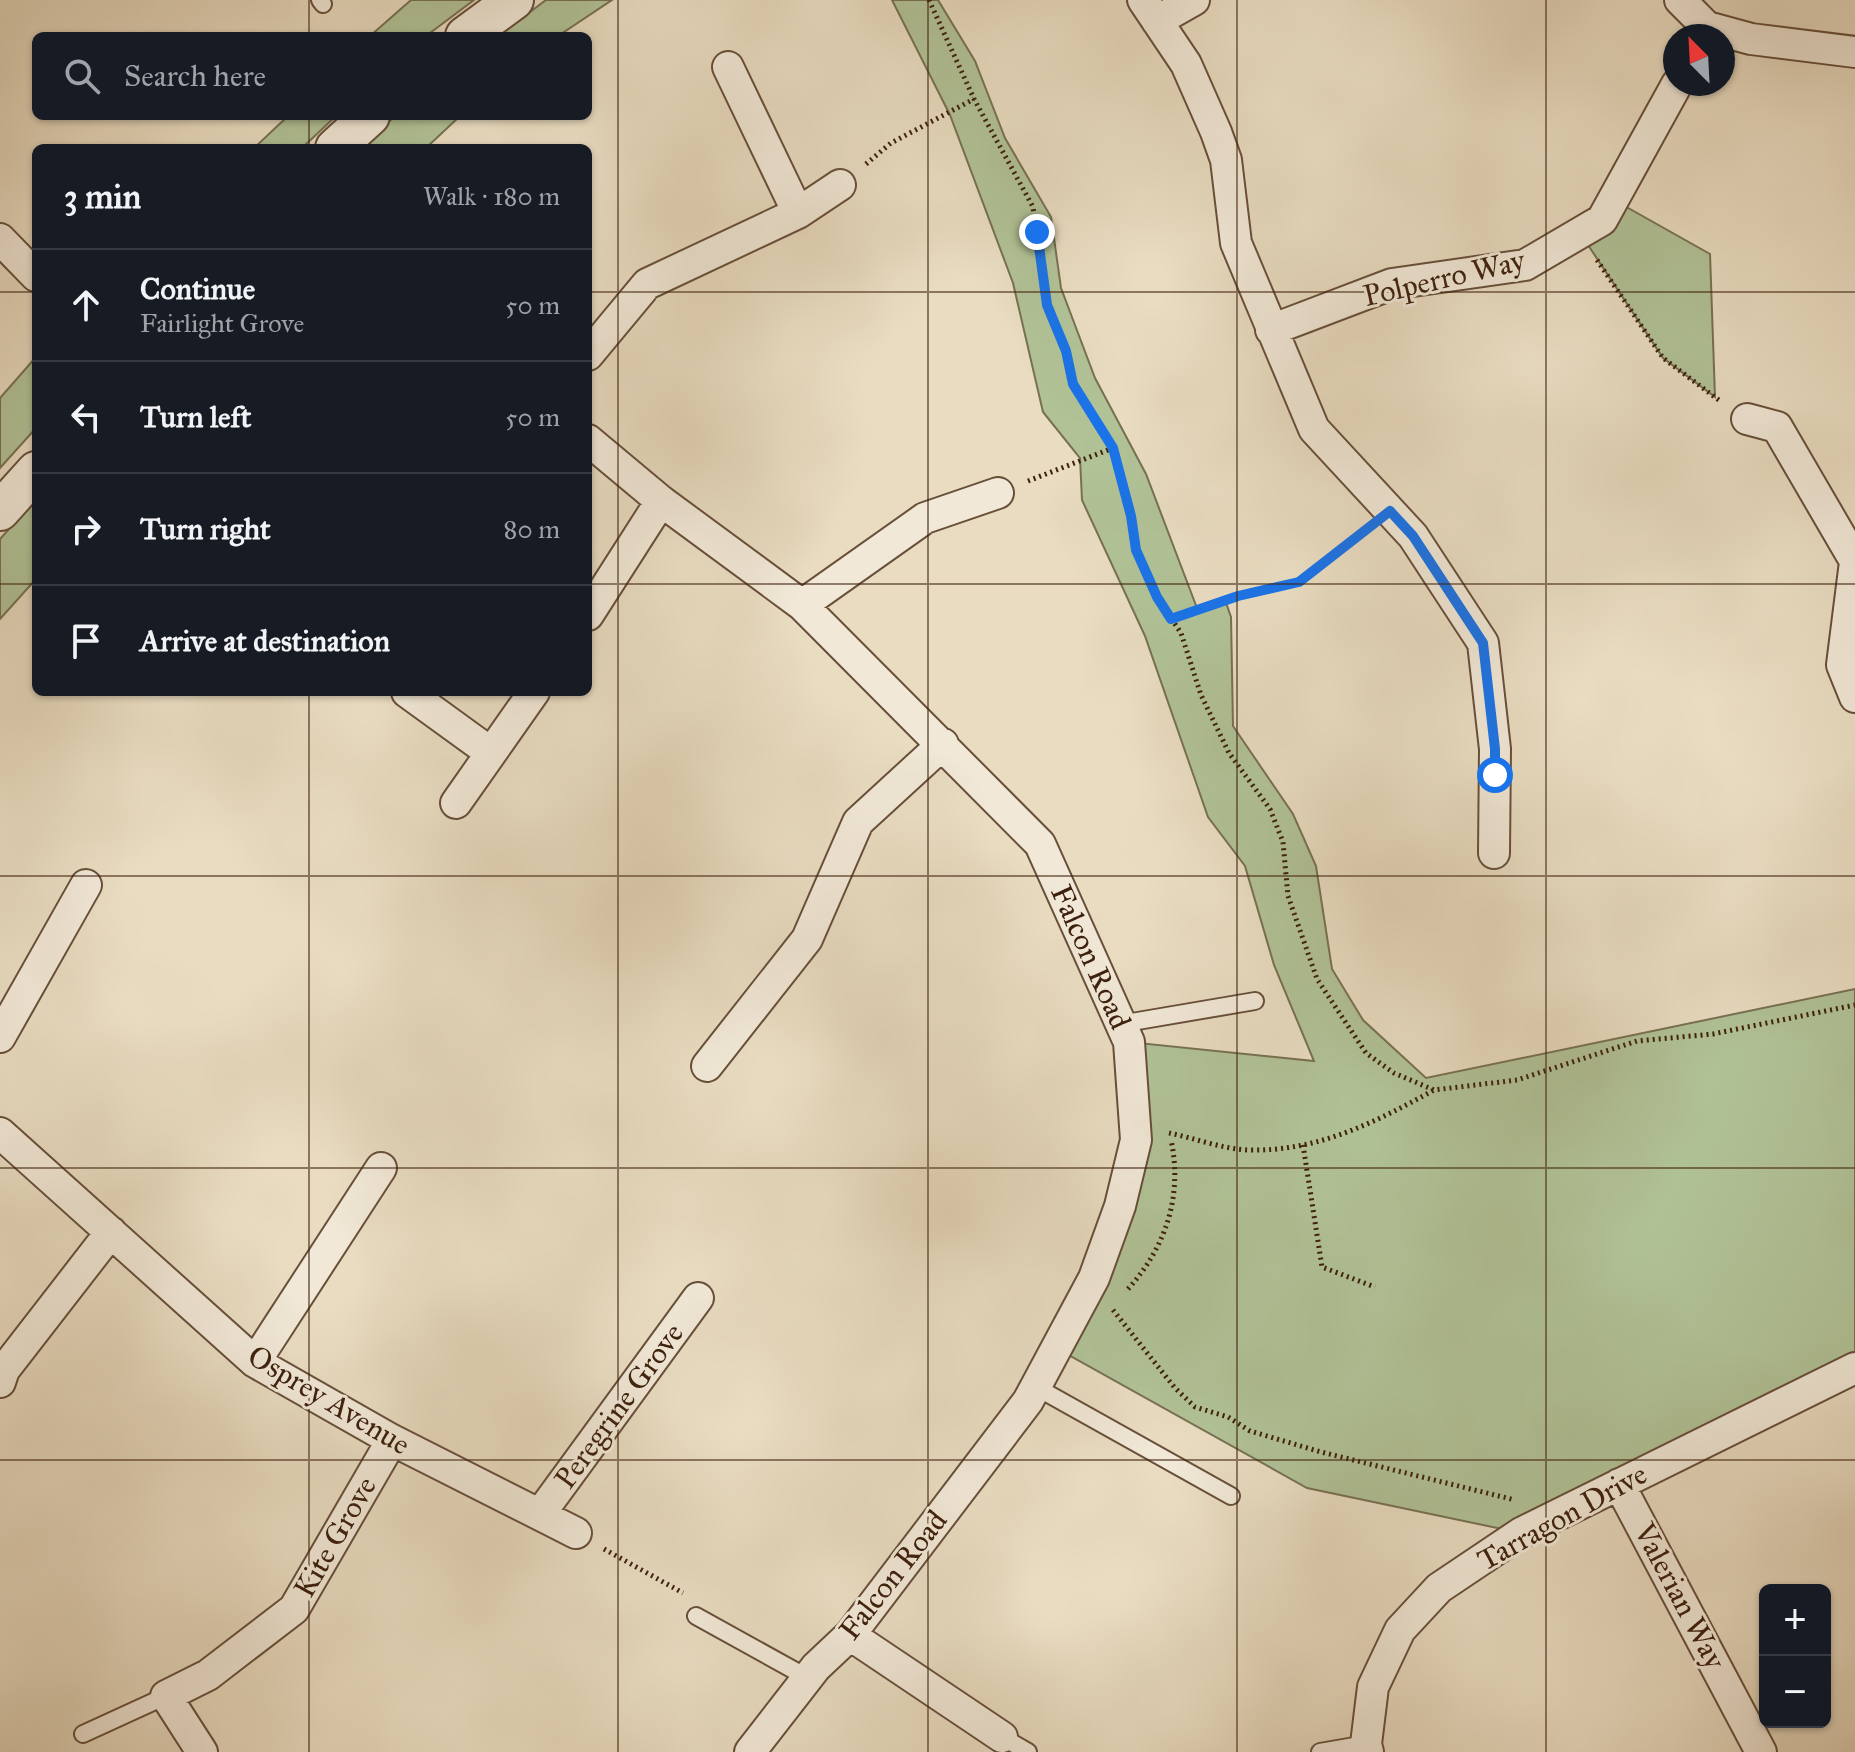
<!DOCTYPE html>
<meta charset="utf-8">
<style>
body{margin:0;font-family:"IM FELL Great Primer",serif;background:#20242c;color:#f1f3f6}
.controls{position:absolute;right:24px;bottom:24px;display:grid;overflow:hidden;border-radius:12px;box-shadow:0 2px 6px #0004}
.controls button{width:72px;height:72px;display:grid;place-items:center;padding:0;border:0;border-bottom:2px solid #363941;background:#171b24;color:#f1f3f6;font:40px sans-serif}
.compass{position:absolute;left:1663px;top:24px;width:72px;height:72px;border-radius:50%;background:#171b24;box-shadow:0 2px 6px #0004;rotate:336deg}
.stop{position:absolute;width:24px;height:24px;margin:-18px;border:6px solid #1a73e8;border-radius:50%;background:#fff}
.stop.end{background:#1a73e8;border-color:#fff;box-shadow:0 2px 8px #0008}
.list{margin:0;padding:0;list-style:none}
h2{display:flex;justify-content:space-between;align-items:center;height:104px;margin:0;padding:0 32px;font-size:34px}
h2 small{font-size:26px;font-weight:400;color:#9ea1a6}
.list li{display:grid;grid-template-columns:52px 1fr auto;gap:24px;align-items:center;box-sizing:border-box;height:112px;padding:0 32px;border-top:2px solid #363941}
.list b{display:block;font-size:30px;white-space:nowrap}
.list p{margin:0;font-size:26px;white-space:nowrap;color:#9ea1a6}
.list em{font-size:26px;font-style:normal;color:#9ea1a6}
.icon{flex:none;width:44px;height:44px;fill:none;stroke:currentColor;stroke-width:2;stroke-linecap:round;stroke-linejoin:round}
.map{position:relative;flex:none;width:1855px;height:1752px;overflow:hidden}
.search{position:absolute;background:#171b24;box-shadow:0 2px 6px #0004;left:32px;top:32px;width:560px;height:88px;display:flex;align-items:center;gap:20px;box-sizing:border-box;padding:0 28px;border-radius:12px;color:#9ea1a6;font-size:30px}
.panel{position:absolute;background:#171b24;box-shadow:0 2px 6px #0004;left:32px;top:144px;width:560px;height:552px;border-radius:12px}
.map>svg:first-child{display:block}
.green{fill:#b1c297;stroke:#777152;stroke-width:2}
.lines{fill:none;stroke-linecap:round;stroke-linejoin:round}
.service-casing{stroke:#684f3a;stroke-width:20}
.minor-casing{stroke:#684f3a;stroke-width:34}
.tertiary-casing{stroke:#684f3a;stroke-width:42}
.path{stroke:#3d200d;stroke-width:5;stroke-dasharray:2 4;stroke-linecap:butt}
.service{stroke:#f1e8d7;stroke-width:16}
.minor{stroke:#f1e8d7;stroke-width:30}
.tertiary{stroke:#f1e8d7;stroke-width:38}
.route{stroke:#1a73e8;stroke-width:10}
.grid{fill:none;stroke:#3d200d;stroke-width:2;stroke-opacity:0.55}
.labels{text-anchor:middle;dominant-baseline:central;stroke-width:6;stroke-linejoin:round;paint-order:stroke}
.street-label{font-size:30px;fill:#3d200d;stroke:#f1e8d7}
</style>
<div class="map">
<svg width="1855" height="1752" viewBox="0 0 1855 1752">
<rect width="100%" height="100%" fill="#e9dcc1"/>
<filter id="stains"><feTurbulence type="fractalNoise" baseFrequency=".0025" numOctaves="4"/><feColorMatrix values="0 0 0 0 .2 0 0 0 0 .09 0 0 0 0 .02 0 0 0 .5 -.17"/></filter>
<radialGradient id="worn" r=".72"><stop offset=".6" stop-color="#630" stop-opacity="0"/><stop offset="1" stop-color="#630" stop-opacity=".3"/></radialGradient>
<path class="green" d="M411 0H474L426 36H370Z
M546 0H612L558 36H498Z
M892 0H938L975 61 1005 138 1051 217 1061 288 1095 378 1146 474 1197 608 1224 597 1231 617 1233 726 1293 814 1316 866 1332 969 1363 1020 1426 1078 1855 989V1377L1521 1533 1307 1488 1058 1349 1116 1215 1129 1042 1314 1061 1274 965 1245 866 1208 817 1145 636 1082 500 1080 458 1043 412 1013 283 950 115Z
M288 116H336L302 148H254Z
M395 116H460L426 148H360Z
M1614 200 1710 254 1715 397 1663 358 1580 233Z
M36 357V428L0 468V398Z
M36 499V579L0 619V539Z"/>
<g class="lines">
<defs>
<path id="service" d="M320 0 323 4
M1120 1024 1255 1001
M1036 1387 1231 1496
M696 1616 808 1678
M83 1734 166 1696
M1002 1737 1028 1752
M1320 1752 1366 1744"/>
<path id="minor" d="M1143 0 1186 64 1216 132 1226 160 1236 243 1314 429 1413 536 1483 643 1495 749 1494 853
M1680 0 1707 27 1751 39 1855 52
M1157 21 1194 0
M798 213 840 185
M0 239 36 276
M1271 330 1392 284 1525 265 1602 220 1677 84
M588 355 647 284 798 213 728 67
M1747 419 1777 427 1855 561
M588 440 661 501 802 605 1040 844 1129 1042 1136 1140 1120 1206 1094 1278 1028 1401 850 1635 816 1667 750 1752
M1855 562 1842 665 1855 697
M802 605 925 518 998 493
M588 615 661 501
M407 692 491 753
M456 803 534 692
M0 1037 86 885
M707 1066 807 939 858 822 943 744
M0 1133 255 1362 392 1440 576 1533
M255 1362 381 1168
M0 1382 4 1370 111 1232
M1619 1484 1761 1752
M540 1514 698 1298
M850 1635 1002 1737
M202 1752 166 1696 208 1675 294 1609 392 1440
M1368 1752 1366 1744 1373 1687 1400 1630 1439 1588 1521 1533 1855 1368"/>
<path id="tertiary" d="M465 36 514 0
M335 148 370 116
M0 511 36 471"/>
</defs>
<use href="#service" class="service-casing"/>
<use href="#minor" class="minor-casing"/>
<use href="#tertiary" class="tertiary-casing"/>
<path class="path" d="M929 0 974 99 1033 207 1047 305 1066 351 1073 384 1113 448 1131 516 1136 550 1157 597 1181 633 1201 695 1229 753 1270 809 1283 842 1288 896 1317 979 1366 1053 1394 1073 1434 1090 1517 1080 1637 1041 1713 1034 1855 1005
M866 164 891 143 974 99
M1597 260 1663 358 1720 401
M1028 481 1113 448
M1171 619 1238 596 1299 582 1364 532
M1169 1133C1194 1138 1223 1149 1248 1150 1317 1152 1376 1122 1434 1090
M1303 1145 1322 1267 1375 1287
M1128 1289C1166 1247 1183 1195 1171 1140
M1113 1310 1175 1388 1195 1407 1228 1417 1250 1431 1321 1452 1515 1500
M604 1549 683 1593"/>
<use href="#service" class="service"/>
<use href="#minor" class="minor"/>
<use href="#tertiary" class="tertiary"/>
</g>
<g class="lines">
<path class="route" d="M1037 232 1047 305 1066 351 1073 384 1113 448 1131 516 1136 550 1157 597 1171 619 1238 596 1299 582 1390 511 1413 536 1483 643 1495 749V775"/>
</g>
<path class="grid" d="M309 0V36M618 0V1752M928 0V1752M1237 0V1752M1546 0V1752M309 116V148M0 292H36M588 292H1855M0 584H36M588 584H1855M309 692V1752M0 876H1855M0 1168H1855M0 1460H1855"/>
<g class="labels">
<g class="street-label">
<text transform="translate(1444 278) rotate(-13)">Polperro Way</text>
<text transform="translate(1091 957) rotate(66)">Falcon Road</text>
<text transform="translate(329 1400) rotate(31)">Osprey Avenue</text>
<text transform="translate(619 1406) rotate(-54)">Peregrine Grove</text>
<text transform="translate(1562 1517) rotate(-29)">Tarragon Drive</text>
<text transform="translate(335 1537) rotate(-60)">Kite Grove</text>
<text transform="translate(893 1575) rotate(-52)">Falcon Road</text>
<text transform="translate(1680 1596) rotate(62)">Valerian Way</text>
</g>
</g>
<rect width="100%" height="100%" filter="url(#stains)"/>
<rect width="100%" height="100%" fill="url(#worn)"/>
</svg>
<div class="controls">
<button>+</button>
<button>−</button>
</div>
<svg class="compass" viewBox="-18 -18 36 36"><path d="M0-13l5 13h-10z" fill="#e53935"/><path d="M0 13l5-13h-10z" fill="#9ea1a6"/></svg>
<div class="stop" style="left:1495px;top:775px"></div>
<div class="stop end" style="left:1037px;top:232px"></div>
<div class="search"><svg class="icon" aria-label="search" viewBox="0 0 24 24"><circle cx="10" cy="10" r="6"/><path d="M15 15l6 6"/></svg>Search here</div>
<section class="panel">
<h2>3 min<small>Walk · 180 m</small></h2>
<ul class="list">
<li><svg class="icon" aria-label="ahead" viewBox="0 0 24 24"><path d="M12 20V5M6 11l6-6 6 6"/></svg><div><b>Continue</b><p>Fairlight Grove</p></div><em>50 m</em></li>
<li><svg class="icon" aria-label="left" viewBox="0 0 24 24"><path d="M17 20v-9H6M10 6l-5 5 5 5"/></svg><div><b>Turn left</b></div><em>50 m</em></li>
<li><svg class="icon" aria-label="right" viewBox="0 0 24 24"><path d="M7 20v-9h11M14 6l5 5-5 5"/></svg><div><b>Turn right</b></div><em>80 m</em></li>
<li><svg class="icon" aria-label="arrive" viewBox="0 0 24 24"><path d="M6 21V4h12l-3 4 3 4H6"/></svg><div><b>Arrive at destination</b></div></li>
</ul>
</section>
</div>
